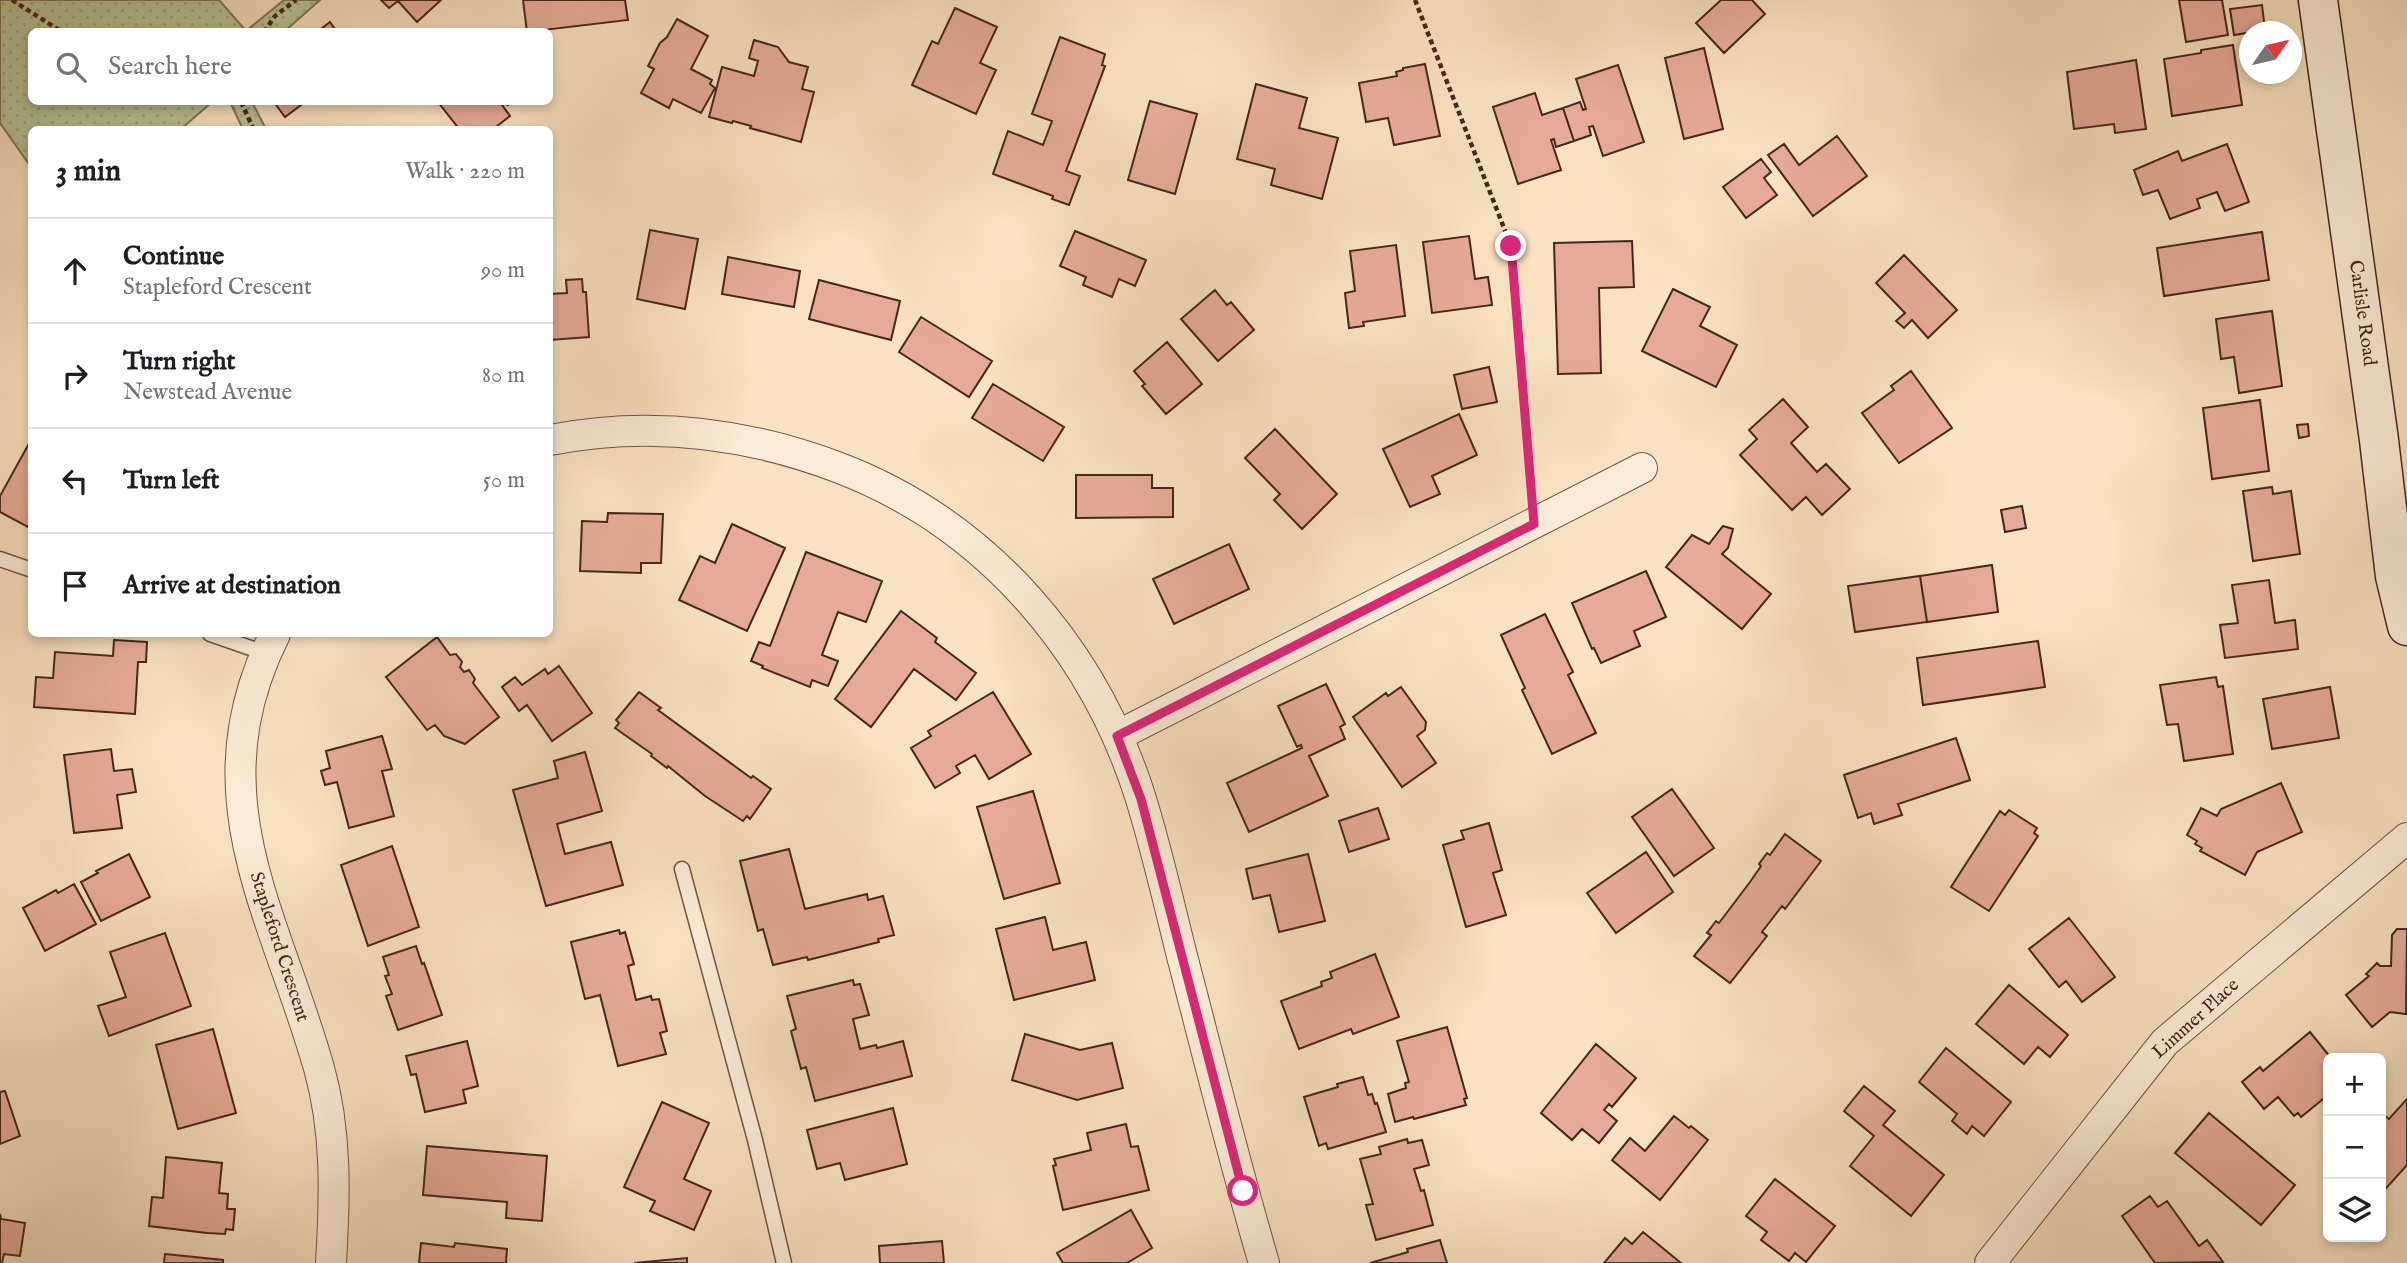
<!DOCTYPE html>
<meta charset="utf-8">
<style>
body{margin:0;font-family:"IM FELL English",serif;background:#f2f2f2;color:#202124}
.controls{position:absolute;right:21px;bottom:21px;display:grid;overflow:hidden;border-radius:10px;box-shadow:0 4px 10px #0003}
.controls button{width:63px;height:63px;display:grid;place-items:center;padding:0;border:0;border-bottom:2px solid #e0e0e0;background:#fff;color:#202124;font:35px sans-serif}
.compass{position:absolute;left:2239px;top:21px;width:63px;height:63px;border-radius:50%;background:#fff;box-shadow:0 4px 10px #0003;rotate:56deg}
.stop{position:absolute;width:21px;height:21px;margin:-16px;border:5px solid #db2777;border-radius:50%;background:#fff}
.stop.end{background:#db2777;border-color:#fff;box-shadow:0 2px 7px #0008}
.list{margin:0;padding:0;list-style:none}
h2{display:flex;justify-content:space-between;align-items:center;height:91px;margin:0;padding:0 28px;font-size:30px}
h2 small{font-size:23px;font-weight:400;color:#757577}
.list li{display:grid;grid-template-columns:46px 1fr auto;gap:21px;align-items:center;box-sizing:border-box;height:105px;padding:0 28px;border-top:2px solid #e0e0e0}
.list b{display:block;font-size:26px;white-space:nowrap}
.list p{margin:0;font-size:23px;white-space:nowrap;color:#757577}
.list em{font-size:23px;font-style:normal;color:#757577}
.icon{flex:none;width:38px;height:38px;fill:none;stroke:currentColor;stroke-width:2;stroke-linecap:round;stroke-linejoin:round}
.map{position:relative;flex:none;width:2407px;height:1263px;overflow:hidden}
.search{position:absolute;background:#fff;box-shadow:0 4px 10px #0003;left:28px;top:28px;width:525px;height:77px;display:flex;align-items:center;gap:18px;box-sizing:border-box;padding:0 24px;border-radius:10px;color:#757577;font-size:26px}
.panel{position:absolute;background:#fff;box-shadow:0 4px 10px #0003;left:28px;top:126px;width:525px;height:511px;border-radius:10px}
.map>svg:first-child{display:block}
.park{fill:url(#park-dots);stroke:#807558;stroke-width:2}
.building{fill:#e6ab98;stroke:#47261a;stroke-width:2}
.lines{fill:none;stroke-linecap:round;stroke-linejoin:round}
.lane-casing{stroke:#735544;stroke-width:17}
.street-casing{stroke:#735544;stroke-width:32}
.secondary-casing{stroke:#47261a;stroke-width:41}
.path{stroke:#47261a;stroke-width:4.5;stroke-dasharray:5 3.5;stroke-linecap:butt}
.lane{stroke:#faecd7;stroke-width:14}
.street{stroke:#faecd7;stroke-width:30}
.secondary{stroke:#faecd7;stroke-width:38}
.route{stroke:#db2777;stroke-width:9}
.labels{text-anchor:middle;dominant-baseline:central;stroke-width:7;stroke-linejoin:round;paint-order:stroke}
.street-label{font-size:19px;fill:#47261a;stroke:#faecd7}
</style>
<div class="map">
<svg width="2407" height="1263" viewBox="0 0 2407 1263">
<defs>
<pattern id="park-dots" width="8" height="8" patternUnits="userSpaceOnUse" patternTransform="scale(1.75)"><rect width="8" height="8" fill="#b8c497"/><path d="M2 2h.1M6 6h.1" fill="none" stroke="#a0a882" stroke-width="1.8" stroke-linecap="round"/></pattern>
</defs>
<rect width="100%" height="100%" fill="#f8e2c1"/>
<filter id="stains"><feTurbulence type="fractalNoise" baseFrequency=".00286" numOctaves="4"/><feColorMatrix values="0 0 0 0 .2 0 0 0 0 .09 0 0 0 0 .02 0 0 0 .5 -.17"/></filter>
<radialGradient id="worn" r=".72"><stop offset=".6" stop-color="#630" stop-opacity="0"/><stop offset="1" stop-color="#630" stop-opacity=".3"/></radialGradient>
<path class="park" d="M0 0H219L246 31 284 0H320L285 31 32 32V102H212L181 129 32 130 31 167 0 123Z
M230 102H252L266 129H243Z"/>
<path class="building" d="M381 0H441L417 22 398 1 389 8Z
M523 0H625L628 20 527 32Z
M1721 0H1752L1765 14 1724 53 1696 23Z
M2179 0H2222L2228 35 2186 42Z
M2262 5 2265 30 2234 35 2230 9Z
M955 8 997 27 980 63 996 70 976 114 912 85 932 41 938 44Z
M677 19 708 36 691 69 712 80 710 84 715 88 701 113 673 99 669 108 641 93 654 69 648 66 660 43 667 37Z
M330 22 337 32H317Z
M1060 37 1105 54 1102 65 1105 66 1066 171 1080 176 1069 205 1052 199 1053 196 993 174 1008 131 1043 145 1052 121 1032 114Z
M754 40 778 47 789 62 808 67 802 89 814 92 801 142 750 128 751 126 733 121 732 123 709 117 722 67 754 76 758 61 749 58Z
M2233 45 2242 105 2172 116 2164 59 2201 53V50Z
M1704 48 1723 129 1684 139 1665 58Z
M2136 60 2146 129 2115 133 2114 124 2074 129 2067 72Z
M1425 64 1440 136 1394 145 1388 118 1366 122 1359 83 1397 76 1396 72 1403 70V68Z
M1618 65 1644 142 1603 156 1593 126 1589 127 1591 135 1574 141 1563 108 1580 102 1583 110 1586 109 1576 79Z
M1256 84 1307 98 1299 128 1338 138 1322 199 1271 185 1275 169 1237 159Z
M1535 93 1542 115 1563 108 1574 141 1556 147 1554 139 1551 140 1561 170 1518 184 1493 107Z
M1150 101 1197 114 1175 194 1128 180Z
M274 102H305L285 117Z
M438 102H509L508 105 500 102 510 116 496 127 498 130H460Z
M1837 136 1867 176 1813 216 1768 155 1784 144 1799 165Z
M2227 144 2249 202 2225 211 2217 192 2197 199 2200 208 2170 219 2158 190 2143 195 2134 170 2178 151 2182 161Z
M1761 159 1771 172 1764 178 1777 195 1746 218 1723 187Z
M650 230 698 239 685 309 637 299Z
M1075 231 1146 260 1135 286 1119 279 1112 297 1083 285 1086 277 1060 266Z
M2262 232 2269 280 2164 296 2157 248Z
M1469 236 1475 279 1488 277 1492 305 1432 313 1423 242Z
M1632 241 1634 287 1599 288 1601 373 1558 374 1554 243Z
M1396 245 1405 316 1363 322 1364 326 1349 328 1345 293 1355 291 1350 251Z
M1904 255 1957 310 1928 338 1912 320 1904 328 1896 321 1905 313 1876 283Z
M728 257 800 271 794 307 722 294Z
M582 279 583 292H586L589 337 550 340V281V294L567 293 566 280Z
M819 280 900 301 891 340 809 319Z
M1673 289 1710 307 1700 326 1737 345 1716 387 1642 351Z
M1215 290 1227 305 1231 302 1254 330 1218 361 1181 319Z
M2272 311 2282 386 2239 393 2234 357 2221 359 2216 319Z
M921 317 992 361 969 397 899 352Z
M1167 342 1202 384 1166 414 1142 386 1145 384 1134 371Z
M1489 367 1497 402 1462 409 1454 375Z
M1911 371 1952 428 1899 463 1862 413 1894 390 1891 386Z
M993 384 1064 427 1043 461 972 418Z
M1783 399 1808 427 1791 443 1817 472 1826 464 1850 489 1822 515 1806 497 1792 510 1740 455 1757 439 1749 430Z
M2260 400 2269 471 2212 479 2203 408Z
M1459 414 1477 455 1432 476 1440 494 1410 507 1383 449Z
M2308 424 2309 436 2299 438 2297 425Z
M1275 429 1337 494 1302 529 1274 500 1280 494 1245 458Z
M32 438V521L28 527 0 512V496Z
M1076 475H1152V488H1173V517L1076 518Z
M2272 487 2273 494 2291 491 2300 554 2253 561 2243 491Z
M2022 506 2026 528 2005 532 2001 510Z
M608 513 663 514 661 563H641V573L580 571 582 521 607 522Z
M732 524 785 548 747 631 679 600 700 556 715 563Z
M1723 526 1733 529 1728 548 1722 554 1771 594 1742 629 1666 567 1692 535 1709 544Z
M1229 544 1249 589 1174 624 1153 579Z
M806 552 882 581 866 622 838 612 822 655 838 661 828 686 812 680 810 687 762 668 763 666 751 661 759 642 770 646Z
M1992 565 1998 612 1927 622 1920 576Z
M1646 571 1666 617 1634 631 1640 646 1601 663 1594 648 1592 649 1572 603Z
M1920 576 1927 622 1855 632 1848 586Z
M2269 580 2275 623 2295 620 2298 649 2225 658 2220 625 2238 623 2232 585Z
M901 611 937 638 935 642 976 673 956 700 914 669 871 727 835 699Z
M1545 614 1573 672 1568 675 1596 733 1552 754 1522 690 1525 688 1501 635Z
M437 637 450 655 456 654 462 662 460 667 464 672 469 670 475 679 473 683 499 717 465 744 444 736 435 725 427 730 386 677Z
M114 640 147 642 146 662H138L135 714 34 707 36 677 53 678 55 652 113 656Z
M2038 641 2045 687 1923 705 1917 658Z
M559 666 592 713 552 741 527 705 519 711 502 687 515 677 522 685 545 669 548 674Z
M2216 677 2218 687 2223 686 2233 754 2184 761 2178 724 2167 725 2160 685Z
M1326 684 1345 724 1340 727 1345 739 1309 756 1328 796 1249 832 1227 783 1302 748 1301 745 1297 747 1278 706Z
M1401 687 1426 722 1425 730 1417 736 1436 763 1402 787 1353 717 1386 693 1388 696Z
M2330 687 2339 738 2272 749 2263 699Z
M639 692 661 708 658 710 751 778 753 776 771 789 750 819 747 816 743 821 705 796 668 766 667 768 651 756 652 754 615 728 619 723 616 720Z
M993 692 1031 754 989 779 975 755 956 766 960 773 935 788 911 748 931 736 928 731Z
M382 736 392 769 382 771 394 816 349 828 337 782 325 785 321 771 330 768 326 751Z
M1956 738 1970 780 1898 804 1902 815 1874 824 1871 813 1858 818 1844 775Z
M111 749 114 771 132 769 136 792 117 795 122 828 74 833 64 755Z
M585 752 602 811 557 824 565 854 611 842 623 885 546 906 513 790 558 778 554 761Z
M2281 783 2302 832 2257 852 2245 875 2200 851 2202 848 2195 844 2197 841 2187 835 2201 808 2217 816 2221 809Z
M1672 789 1714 848 1674 876 1632 817Z
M1033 791 1060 883 1004 899 977 807Z
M1378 808 1389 839 1349 852 1339 821Z
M2009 810 2037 828 2034 833 2038 836 1989 911 1951 887 2000 811 2005 815Z
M1489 823 1502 870 1493 873 1506 915 1466 927 1443 845 1464 839 1461 831Z
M1785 834 1821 861 1785 909 1782 906 1762 932 1767 936 1730 983 1694 956 1711 935 1707 933 1716 921 1719 923 1750 882 1761 866 1759 864 1767 853 1770 855Z
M392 846 419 927 368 946 341 865Z
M789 849 805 909 867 894 868 900 883 896 894 935 878 939 879 942 808 960 807 957 773 965 763 929 758 931 740 861Z
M1646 852 1673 892 1616 933 1587 893Z
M129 854 150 897 101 921 81 882 98 873 96 871Z
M1308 854 1325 921 1279 932 1270 895 1253 899 1246 869Z
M74 884 96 924 45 951 23 908 56 890 58 893Z
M1045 917 1053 950 1086 942 1095 980 1014 1000 996 929Z
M2069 918 2115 977 2082 1002 2066 981 2059 987 2029 949Z
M2397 929H2407L2406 1014 2390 1012 2372 1027 2346 995 2369 976 2366 974 2377 963 2380 966H2391L2392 935Z
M619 930 620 934 625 932 634 964 628 966 636 1000 651 996 652 1000 659 999 667 1031 660 1033 666 1054 618 1066 600 995 585 999 571 942Z
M165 933 191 1006 109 1036 98 1006 126 997 110 952Z
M416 946 422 964 424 963 442 1015 398 1030 386 996 392 994 385 976 389 975 383 957Z
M1375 954 1399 1017 1353 1034 1351 1029 1299 1049 1281 1001 1322 986 1321 982 1332 978 1330 972Z
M853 980 854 985 860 984 869 1015 853 1019 860 1049 876 1045 877 1048 903 1041 912 1076 815 1101 806 1067 801 1069 791 1031 796 1029 787 996Z
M2009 985 2068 1035 2050 1057 2038 1047 2024 1064 1976 1024Z
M1447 1027 1467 1098 1464 1099 1466 1105 1414 1119 1413 1117 1395 1122 1388 1094 1406 1088 1405 1083 1409 1082 1397 1041Z
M213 1029 236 1113 178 1129 156 1045Z
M2310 1032 2331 1058H2328V1095L2301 1117 2298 1113 2294 1116 2278 1097 2264 1109 2242 1082 2260 1067 2263 1071Z
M1025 1034 1080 1050 1112 1043 1123 1088 1077 1100 1012 1080Z
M467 1041 478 1086 463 1090 466 1103 425 1112 416 1074 411 1075 406 1056Z
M1596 1044 1636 1078 1612 1107 1609 1104 1604 1110 1617 1121 1599 1143 1582 1129 1572 1140 1541 1113Z
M1946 1048 2011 1102 1984 1136 1972 1126 1967 1134 1952 1121 1957 1114 1919 1082Z
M1363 1077 1368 1095 1372 1094 1375 1104 1377 1103 1386 1132 1328 1149 1326 1143 1319 1146 1304 1097 1338 1087 1337 1084Z
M1864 1086 1895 1111 1883 1125 1944 1175 1911 1216 1850 1166 1874 1136 1844 1111Z
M5 1091 20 1136 0 1144V1092Z
M2407 1099V1165L2381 1194V1118L2384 1115 2389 1119Z
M662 1102 709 1123 684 1179 711 1191 694 1230 650 1211 655 1201 624 1187Z
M893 1108 907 1164 845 1180 840 1163 817 1169 807 1130Z
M2209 1113 2295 1185 2261 1225 2175 1153Z
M1674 1116 1689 1128 1691 1126 1708 1140 1660 1200 1612 1160 1630 1138 1645 1151Z
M1126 1124 1131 1147 1138 1146 1149 1190 1063 1210 1053 1166 1056 1165 1054 1159 1091 1150 1087 1133Z
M1407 1139 1408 1143 1422 1140 1429 1165 1414 1169 1421 1191 1424 1190 1433 1225 1376 1240 1366 1205 1373 1204 1360 1159 1381 1154 1379 1147Z
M427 1146 547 1156 542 1221 506 1218 507 1202 423 1195Z
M166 1157 222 1163 219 1193 228 1194 227 1209H235L233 1230 226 1229 225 1234 207 1233 149 1226 152 1197 163 1198Z
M1775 1179 1835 1226 1806 1262 1795 1253 1789 1261 1761 1240 1767 1232 1746 1216Z
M2150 1196 2158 1207 2167 1201 2199 1246 2207 1240 2223 1262 2155 1263 2122 1216Z
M1131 1210 1152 1248 1127 1263H1063L1057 1253Z
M0 1214 1 1219 25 1223 20 1256 4 1254 2 1263H0Z
M1643 1232 1681 1263H1604L1625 1238 1632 1244Z
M1440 1240 1447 1263H1370L1408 1252 1407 1249Z
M942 1241 944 1263H880L879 1246Z
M421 1243 454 1247 455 1243 507 1249 506 1263H419Z
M165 1254 223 1260V1263H164Z
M687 1258V1263H634Z"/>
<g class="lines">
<defs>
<path id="lane" d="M0 559 32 570
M210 634 265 653
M682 869 755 1140 784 1263"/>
<path id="street" d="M550 440C647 421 744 432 837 467 986 523 1094 649 1141 799 1157 851 1169 904 1182 956 1209 1059 1234 1161 1264 1263
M275 634C194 796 275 913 319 1068 337 1132 335 1197 331 1263
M1117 736 1642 468
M1990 1263 2165 1042 2407 838"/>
<path id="secondary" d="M2318 0 2379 440 2395 576 2407 626"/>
</defs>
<use href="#lane" class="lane-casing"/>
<use href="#street" class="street-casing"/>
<use href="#secondary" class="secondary-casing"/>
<path class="path" d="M12 0 62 32
M1415 0 1511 246 1531 488
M264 32 275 16 296 0
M241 102 254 130"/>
<use href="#lane" class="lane"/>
<use href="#street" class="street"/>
<use href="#secondary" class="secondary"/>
</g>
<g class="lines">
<path class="route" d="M1243 1191 1141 799 1117 736 1534 524 1511 246"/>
</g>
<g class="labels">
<g class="street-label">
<text transform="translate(2362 313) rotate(82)">Carlisle Road</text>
<text transform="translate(279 947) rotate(72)">Stapleford Crescent</text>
<text transform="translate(2196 1019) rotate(-42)">Limmer Place</text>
</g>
</g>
<rect width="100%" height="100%" filter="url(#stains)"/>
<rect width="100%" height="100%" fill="url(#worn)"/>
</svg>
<div class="controls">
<button>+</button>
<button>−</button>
<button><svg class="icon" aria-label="layers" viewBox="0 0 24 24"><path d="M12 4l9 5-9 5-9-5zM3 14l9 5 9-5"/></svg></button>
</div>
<svg class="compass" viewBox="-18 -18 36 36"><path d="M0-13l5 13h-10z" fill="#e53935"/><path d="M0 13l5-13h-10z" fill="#757577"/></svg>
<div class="stop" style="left:1243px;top:1191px"></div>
<div class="stop end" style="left:1511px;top:246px"></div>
<div class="search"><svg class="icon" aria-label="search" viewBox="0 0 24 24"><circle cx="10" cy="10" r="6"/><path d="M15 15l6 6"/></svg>Search here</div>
<section class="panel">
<h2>3 min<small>Walk · 220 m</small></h2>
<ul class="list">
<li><svg class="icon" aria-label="ahead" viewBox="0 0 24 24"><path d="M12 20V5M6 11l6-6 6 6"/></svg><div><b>Continue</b><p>Stapleford Crescent</p></div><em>90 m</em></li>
<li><svg class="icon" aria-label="right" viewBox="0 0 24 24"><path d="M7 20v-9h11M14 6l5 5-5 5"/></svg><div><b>Turn right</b><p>Newstead Avenue</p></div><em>80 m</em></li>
<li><svg class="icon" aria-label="left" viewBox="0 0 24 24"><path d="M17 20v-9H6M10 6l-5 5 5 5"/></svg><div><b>Turn left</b></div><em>50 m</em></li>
<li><svg class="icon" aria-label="arrive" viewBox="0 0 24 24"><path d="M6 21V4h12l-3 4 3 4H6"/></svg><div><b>Arrive at destination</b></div></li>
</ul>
</section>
</div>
